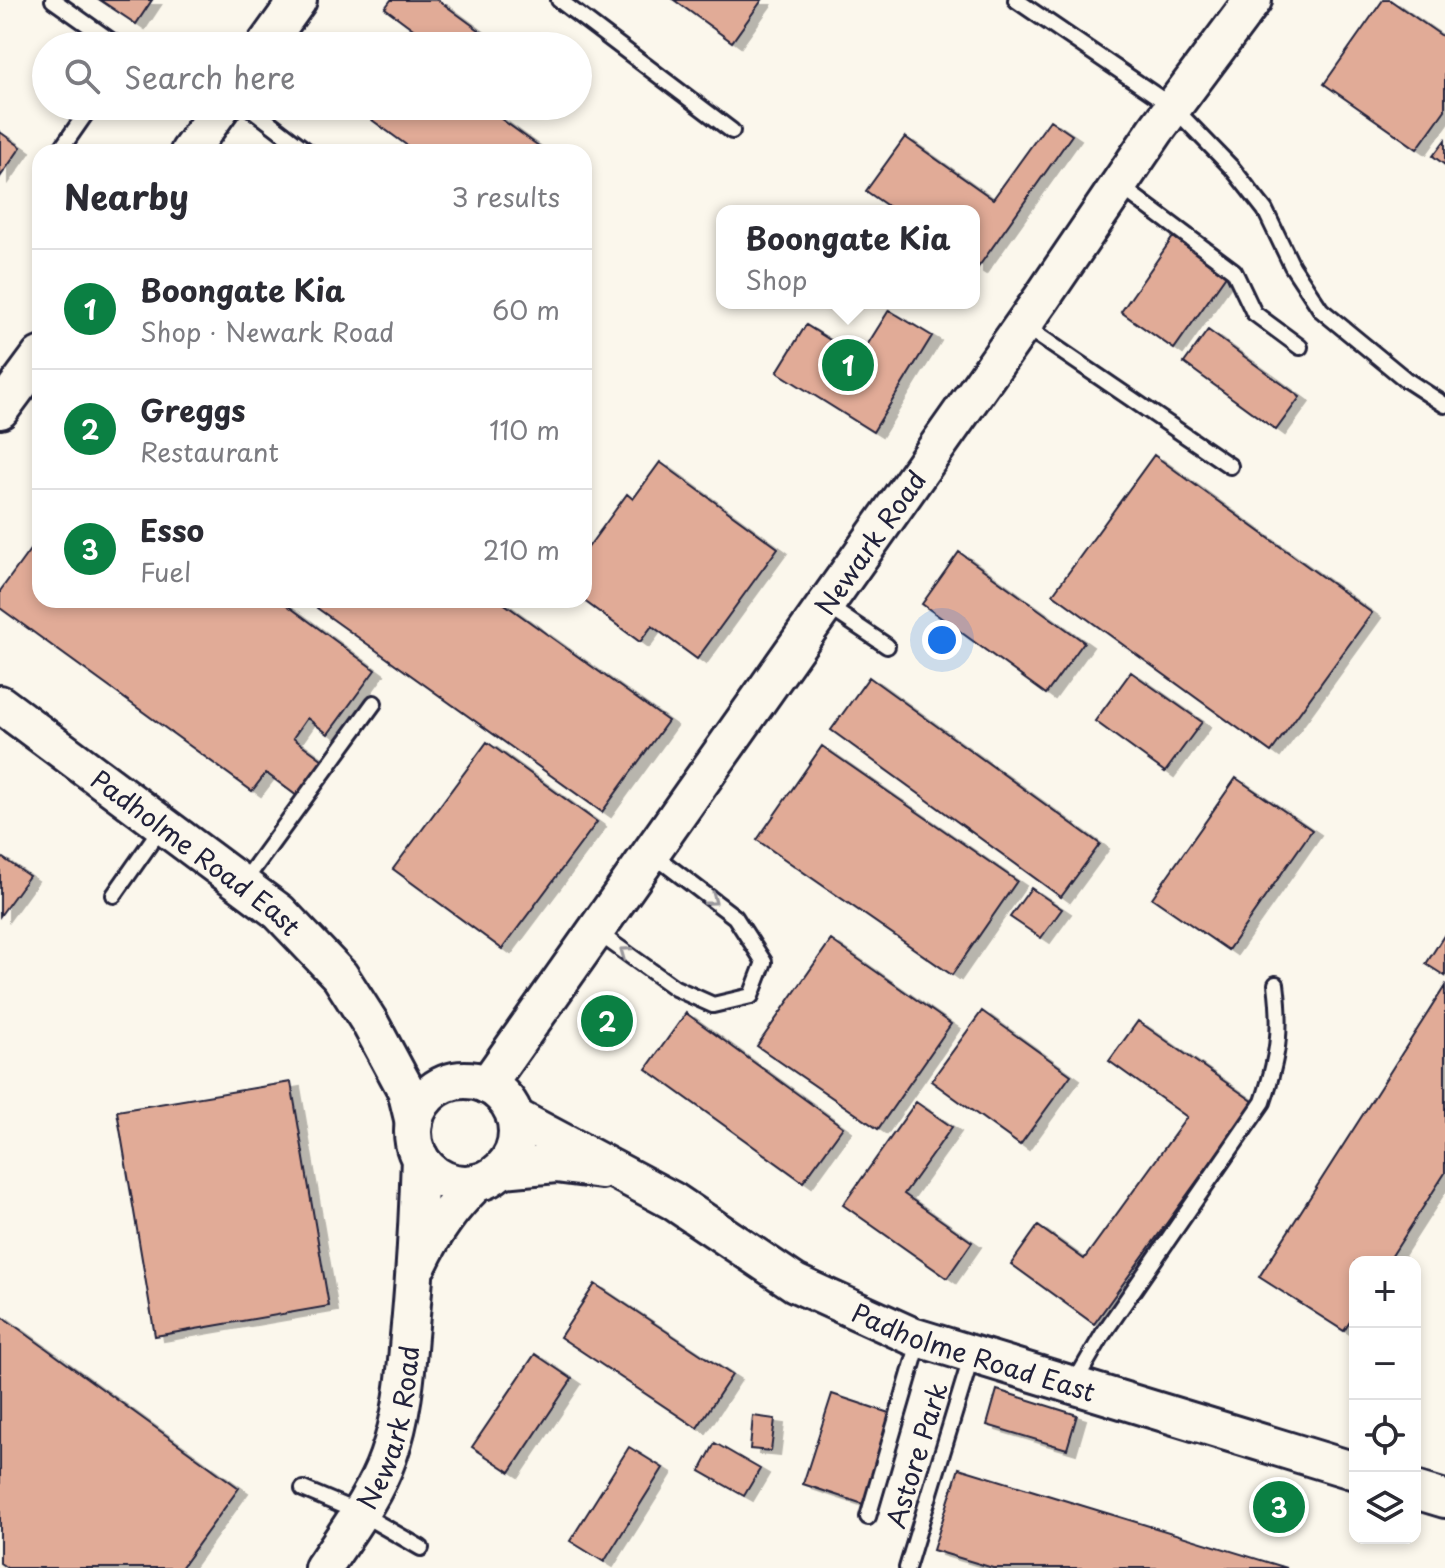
<!DOCTYPE html>
<meta charset="utf-8">
<style>
body{margin:0;font-family:"Playpen Sans",sans-serif;background:#f7f7f7;color:#2b2b33}
.controls{position:absolute;right:24px;bottom:24px;display:grid;overflow:hidden;border-radius:16px;box-shadow:0 4px 12px #0003}
.controls button{width:72px;height:72px;display:grid;place-items:center;padding:0;border:0;border-bottom:2px solid #e1e1e2;background:#fff;color:#2b2b33;font:40px sans-serif}
.you{position:absolute;left:942px;top:640px;width:28px;height:28px;margin:-20px;border:6px solid #fff;border-radius:50%;background:#1a73e8;box-shadow:0 0 0 12px #1a73e833}
.badge{display:grid;place-items:center;width:52px;height:52px;border-radius:50%;background:#0b8043;color:#fff;font-size:26px;font-weight:700}
.pin{position:absolute;translate:-50% -50%;border:4px solid #fff;box-shadow:0 2px 8px #0006}
.popup{position:absolute;left:716px;top:205px;width:264px;height:104px;box-sizing:border-box;display:grid;place-content:center;border-radius:16px;background:#fff;filter:drop-shadow(0 2px 6px #0005);font-size:26px;white-space:nowrap;color:#7c7c81}
.popup b{font-size:30px;color:#2b2b33}
.popup::after{content:'';position:absolute;left:50%;top:100%;margin-left:-16px;border:16px solid transparent;border-top-color:#fff}
.list{margin:0;padding:0;list-style:none}
h2{display:flex;justify-content:space-between;align-items:center;height:104px;margin:0;padding:0 32px;font-size:34px}
h2 small{font-size:26px;font-weight:400;color:#7c7c81}
.list li{display:grid;grid-template-columns:52px 1fr auto;gap:24px;align-items:center;box-sizing:border-box;height:120px;padding:0 32px;border-top:2px solid #e1e1e2}
.list b{display:block;font-size:30px;white-space:nowrap}
.list p{margin:0;font-size:26px;white-space:nowrap;color:#7c7c81}
.list em{font-size:26px;font-style:normal;color:#7c7c81}
.icon{flex:none;width:44px;height:44px;fill:none;stroke:currentColor;stroke-width:2;stroke-linecap:round;stroke-linejoin:round}
.map{position:relative;flex:none;width:1445px;height:1568px;overflow:hidden}
.search{position:absolute;background:#fff;box-shadow:0 4px 12px #0003;left:32px;top:32px;width:560px;height:88px;display:flex;align-items:center;gap:20px;box-sizing:border-box;padding:0 28px;border-radius:44px;color:#7c7c81;font-size:30px}
.panel{position:absolute;background:#fff;box-shadow:0 4px 12px #0003;left:32px;top:144px;width:560px;height:464px;border-radius:24px}
.map>svg:first-child{display:block}
.building{fill:#e1ab97;stroke:#22223b;stroke-width:2;filter:url(#shadow)}
.lines{fill:none;stroke-linecap:round;stroke-linejoin:round}
.service-casing{stroke:#22223b;stroke-width:20}
.tertiary-casing{stroke:#22223b;stroke-width:42}
.service{stroke:#fbf7ec;stroke-width:14}
.tertiary{stroke:#fbf7ec;stroke-width:36}
.oneway{stroke:#99979c}
.labels{text-anchor:middle;dominant-baseline:central;stroke-width:6;stroke-linejoin:round;paint-order:stroke}
.street-label{font-size:26px;fill:#22223b;stroke:#fbf7ec}
</style>
<div class="map">
<svg width="1445" height="1568" viewBox="0 0 1445 1568">
<defs>
<filter id="shadow"><feDropShadow dx="9" dy="5" stdDeviation="0" flood-color="#0004"/></filter>
</defs>
<rect width="100%" height="100%" fill="#fbf7ec"/>
<filter id="ink" filterUnits="userSpaceOnUse"><feTurbulence type="fractalNoise" baseFrequency=".0125" numOctaves="2"/><feDisplacementMap in="SourceGraphic" scale="16" xChannelSelector="R" yChannelSelector="G"/><feConvolveMatrix kernelMatrix="1 2 1 2 8 2 1 2 1" color-interpolation-filters="sRGB"/></filter>
<g filter="url(#ink)">
<path class="building" d="M100 0H152L136 24Z
M391 0H438L483 33 474 46H436L385 8Z
M674 0H762L732 42Z
M1383 0H1390L1445 38V110L1417 149 1324 84Z
M382 106H483L547 152H416L372 120Z
M1050 120 1072 135 977 269 974 267V211H895L866 191 905 137 993 199Z
M0 132 21 147 0 177Z
M1445 140V165L1433 156Z
M1173 237 1227 274 1174 349 1121 312Z
M889 310 932 336 873 432 777 372 806 325 859 358Z
M1208 330 1300 397 1276 430 1184 363Z
M1154 455 1372 613 1271 752 1053 594Z
M660 462 778 548 697 659 652 626 640 642 583 600 584 553 627 494 633 499Z
M40 536V600H280L375 670 328 734 307 718 293 738 323 760 297 796 266 773 252 791 0 608V591Z
M959 552 1084 642 1046 694 922 604Z
M322 600H499L668 721 602 812 317 608Z
M1131 672 1202 722 1165 772 1095 721Z
M869 677 1100 844 1061 897 831 730Z
M487 742 597 822 502 949 393 869Z
M822 746 1017 881 952 975 757 840Z
M1236 778 1312 830 1228 950 1152 898Z
M0 856 29 876 0 916Z
M1031 888 1062 909 1041 938 1010 917Z
M1445 934V976L1426 964Z
M831 940 951 1024 878 1129 757 1046Z
M1445 986V1173L1388 1262H1355V1314L1344 1331 1259 1277Z
M982 1011 1071 1075 1020 1145 931 1081Z
M686 1013 843 1127 803 1182 646 1069Z
M1138 1021 1254 1102 1094 1324 1011 1264 1038 1226 1084 1259 1187 1117 1109 1061Z
M291 1082 329 1306 155 1336 117 1111Z
M916 1102 952 1127 904 1194 972 1242 947 1278 843 1205Z
M595 1284 732 1375 697 1428 560 1337Z
M0 1315 239 1488 181 1568H7L0 1563Z
M535 1354 572 1379 510 1472 472 1447Z
M997 1390 1077 1415 1067 1449 987 1425Z
M832 1394 892 1414 863 1504 803 1484Z
M753 1416 775 1419 771 1451 750 1449Z
M715 1443 760 1469 744 1496 700 1471Z
M629 1447 663 1468 604 1562 570 1541Z
M959 1468 1287 1568H993L933 1550Z"/>
<g class="lines">
<defs>
<path id="service" d="M53 0 118 46
M559 0 732 131
M1016 0 1173 107 1232 168 1265 210 1292 266 1321 310 1405 379 1445 405
M248 106 308 152
M59 152 91 106
M1119 185 1234 271 1254 313 1300 347
M1023 325 1230 466
M826 605 887 646
M243 883 374 703
M114 895 163 825
M597 932 675 988 713 1005 751 996 764 962 735 917 651 853
M1073 1385 1103 1334 1263 1102C1278 1057 1282 1031 1276 984
M303 1489 360 1513 421 1548
M868 1517 920 1339
M907 1568 972 1355"/>
<g id="tertiary">
<path d="M265 46 298 0"/>
<path d="M189 152 222 106"/>
<path d="M0 410 40 356"/>
<path id="s1" d="M0 704 279 912 340 976 370 1023 406 1090 414 1123"/>
<circle cx="465" cy="1132" r="52"/>
<path id="s2" d="M487 1085 1042 298 1156 130 1253 0"/>
<path id="s3" d="M515 1117 673 1201 795 1283 912 1336 1355 1471"/>
<path d="M503 1169 556 1164 601 1170"/>
<path d="M419 1263C434 1231 451 1208 476 1183"/>
<path d="M1415 1490 1445 1499"/>
<path id="s4" d="M323 1568C346 1533 374 1497 388 1457 402 1418 406 1377 409 1336 415 1277 418 1217 420 1158"/>
</g>
</defs>
<use href="#service" class="service-casing"/>
<use href="#tertiary" class="tertiary-casing"/>
<use href="#service" class="service"/>
<use href="#tertiary" class="tertiary"/>
</g>
<defs><path id="oneway-chevron" d="M-2-3.5L2.5 0L-2 3.5" fill="none" stroke-width="1.6" stroke-linecap="round" stroke-linejoin="round" transform="scale(2)"/></defs>
<g class="oneway">
<use href="#oneway-chevron" transform="translate(712 900) rotate(37)"/>
<use href="#oneway-chevron" transform="translate(625 952) rotate(-144)"/>
</g>
</g>
<g class="labels">
<g class="street-label">
<text stroke="none"><textPath href="#s2" startOffset="664">Newark Road</textPath></text>
<text stroke="none"><textPath href="#s1" startOffset="246">Padholme Road East</textPath></text>
<text stroke="none"><textPath href="#s3" startOffset="518">Padholme Road East</textPath></text>
<text stroke="none"><textPath href="#s4" startOffset="158">Newark Road</textPath></text>
<text transform="translate(916 1455) rotate(-73)">Astore Park</text>
</g>
</g>
</svg>
<div class="controls">
<button>+</button>
<button>−</button>
<button><svg class="icon" aria-label="locate" viewBox="0 0 24 24"><circle cx="12" cy="12" r="6"/><path d="M12 2v4M12 18v4M2 12h4M18 12h4"/></svg></button>
<button><svg class="icon" aria-label="layers" viewBox="0 0 24 24"><path d="M12 4l9 5-9 5-9-5zM3 14l9 5 9-5"/></svg></button>
</div>
<div class="you"></div>
<div class="pin badge" style="left:848px;top:365px">1</div>
<div class="popup"><b>Boongate Kia</b>Shop</div>
<div class="pin badge" style="left:607px;top:1021px">2</div>
<div class="pin badge" style="left:1279px;top:1507px">3</div>
<div class="search"><svg class="icon" aria-label="search" viewBox="0 0 24 24"><circle cx="10" cy="10" r="6"/><path d="M15 15l6 6"/></svg>Search here</div>
<section class="panel">
<h2>Nearby<small>3 results</small></h2>
<ul class="list">
<li><span class="badge">1</span><div><b>Boongate Kia</b><p>Shop · Newark Road</p></div><em>60 m</em></li>
<li><span class="badge">2</span><div><b>Greggs</b><p>Restaurant</p></div><em>110 m</em></li>
<li><span class="badge">3</span><div><b>Esso</b><p>Fuel</p></div><em>210 m</em></li>
</ul>
</section>
</div>
